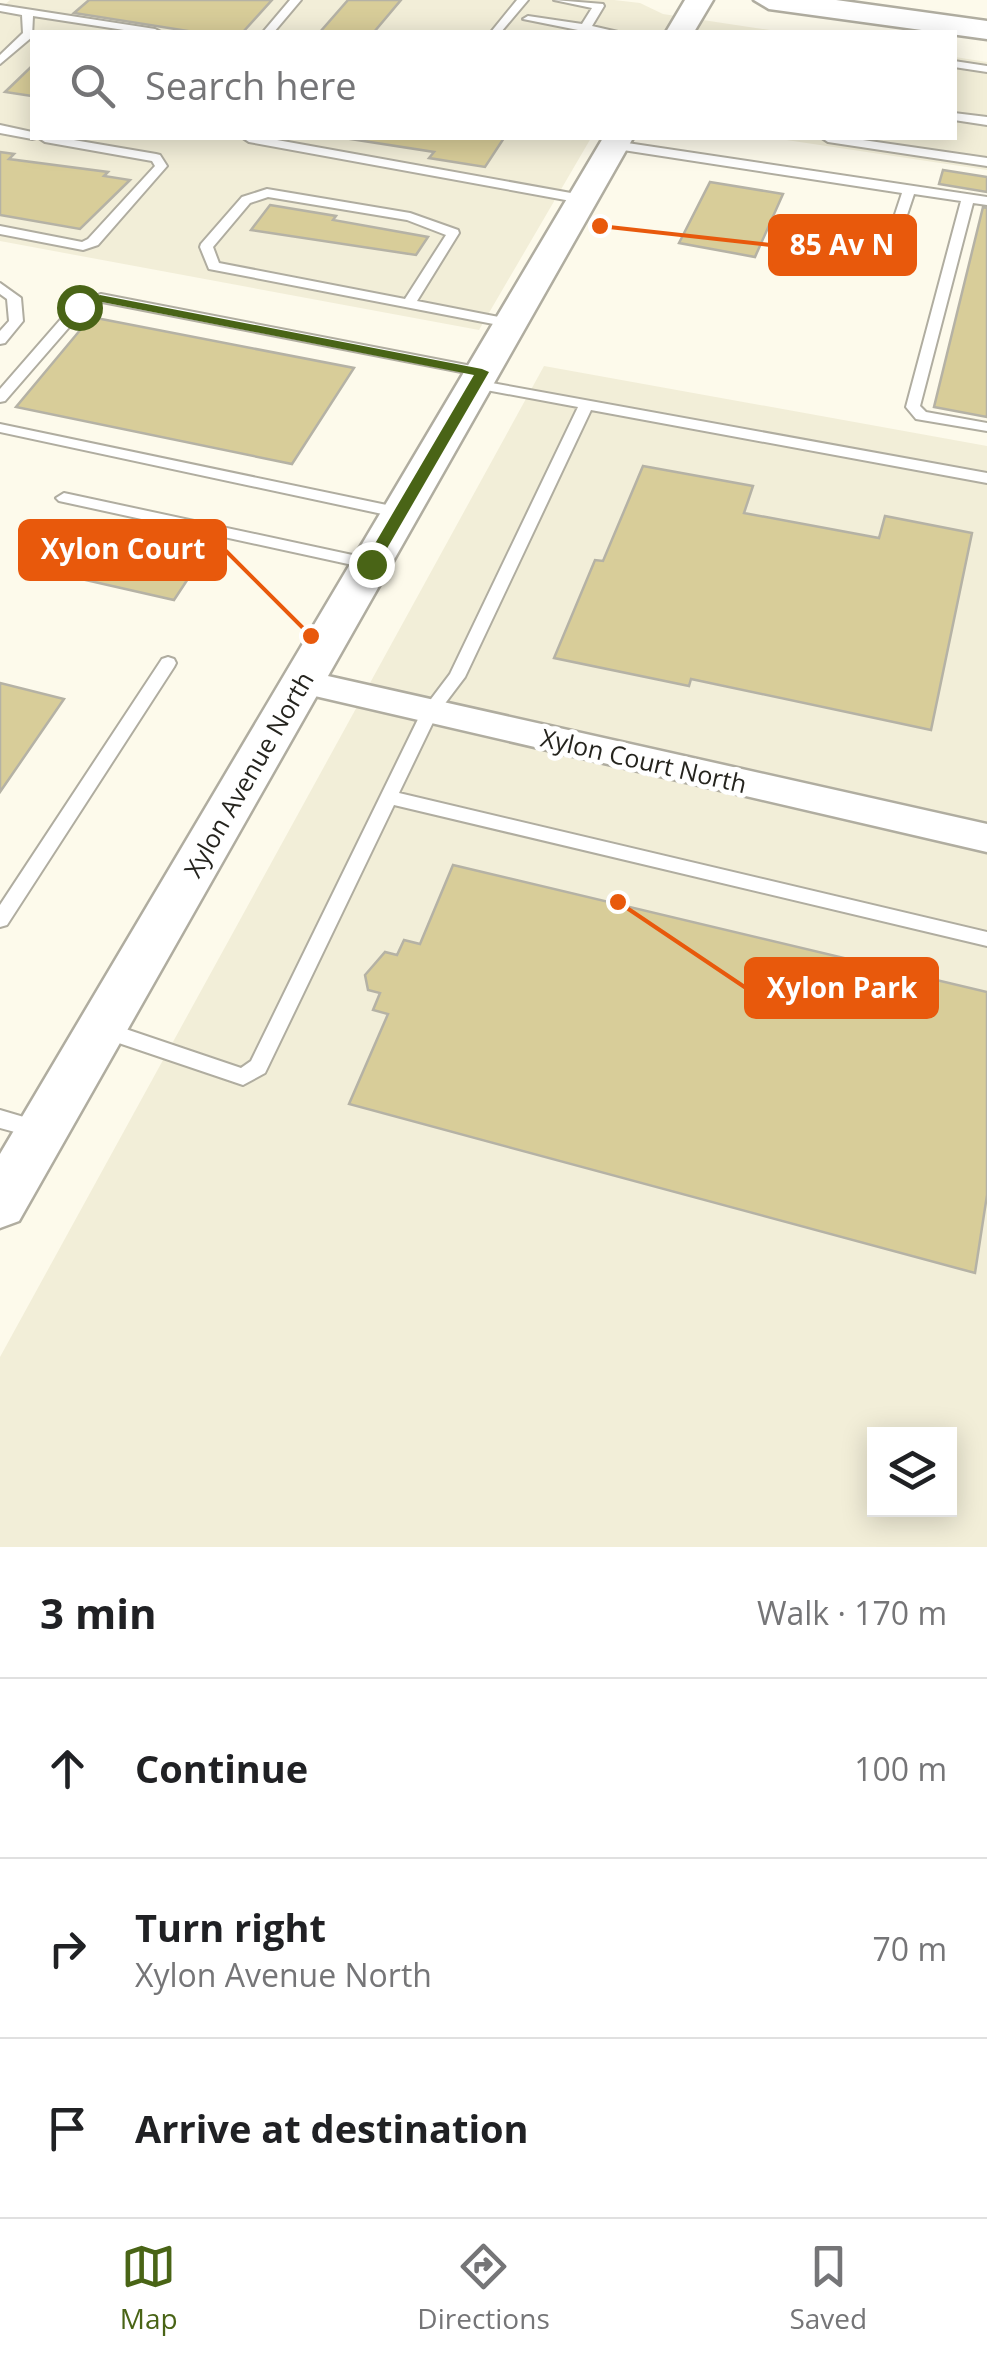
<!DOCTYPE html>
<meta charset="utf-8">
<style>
body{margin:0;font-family:"Open Sans",sans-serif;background:#f6f6f6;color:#202124}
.controls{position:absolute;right:30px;bottom:30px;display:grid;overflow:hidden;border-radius:0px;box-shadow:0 5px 25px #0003}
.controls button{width:90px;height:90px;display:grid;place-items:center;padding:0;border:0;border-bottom:2px solid #e0e0e0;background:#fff;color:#202124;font:50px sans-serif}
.stop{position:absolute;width:30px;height:30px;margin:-22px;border:8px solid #496416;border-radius:50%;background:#fff}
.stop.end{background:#496416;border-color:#fff;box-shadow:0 2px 10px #0008}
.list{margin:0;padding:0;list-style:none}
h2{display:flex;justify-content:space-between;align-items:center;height:130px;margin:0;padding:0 40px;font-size:42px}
h2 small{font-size:32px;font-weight:400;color:#757577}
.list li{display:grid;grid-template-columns:65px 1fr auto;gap:30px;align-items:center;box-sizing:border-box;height:180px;padding:0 40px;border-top:2px solid #e0e0e0}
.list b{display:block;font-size:38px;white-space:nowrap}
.list p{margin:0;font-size:32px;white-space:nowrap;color:#757577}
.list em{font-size:32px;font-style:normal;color:#757577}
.icon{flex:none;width:55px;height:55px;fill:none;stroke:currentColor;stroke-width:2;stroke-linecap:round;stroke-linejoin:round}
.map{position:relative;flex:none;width:987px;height:1547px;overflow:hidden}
.search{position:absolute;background:#fff;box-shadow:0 5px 25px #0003;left:30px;right:30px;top:30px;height:110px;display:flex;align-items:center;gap:25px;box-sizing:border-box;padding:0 35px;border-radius:0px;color:#757577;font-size:38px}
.sheet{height:670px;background:#fff}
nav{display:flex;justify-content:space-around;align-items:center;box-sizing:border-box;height:140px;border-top:2px solid #e0e0e0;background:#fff;font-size:28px;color:#757577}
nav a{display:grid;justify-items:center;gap:5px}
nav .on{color:#496416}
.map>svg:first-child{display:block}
.built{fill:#f2eed8;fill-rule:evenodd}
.building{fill:#d8cd99;stroke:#b5b2a5;stroke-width:2.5}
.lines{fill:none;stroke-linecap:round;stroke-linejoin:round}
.service-casing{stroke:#b0ada0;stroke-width:4}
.minor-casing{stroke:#b0ada0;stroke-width:5}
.tertiary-casing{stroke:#b0ada0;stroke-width:5}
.secondary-casing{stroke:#b0ada0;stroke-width:5}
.service{fill:#fff;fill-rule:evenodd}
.minor{fill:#fff;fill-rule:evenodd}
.tertiary{fill:#fff;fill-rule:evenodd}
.secondary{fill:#fff;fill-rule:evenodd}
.route{fill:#496416}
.labels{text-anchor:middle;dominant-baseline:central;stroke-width:10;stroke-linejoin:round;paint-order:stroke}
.street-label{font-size:25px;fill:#25241e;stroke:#fff}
.leader{fill:none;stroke:#e8590c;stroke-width:4}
.callout-dot{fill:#e8590c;stroke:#fff;stroke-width:4}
.callout{fill:#e8590c;stroke:#e8590c;stroke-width:4}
.callout-label{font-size:28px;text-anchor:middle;font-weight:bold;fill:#fff}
</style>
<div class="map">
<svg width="987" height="1547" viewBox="0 0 987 1547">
<rect width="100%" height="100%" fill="#fdfaeb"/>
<path class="built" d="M10 0H614L640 3 663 14 783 32H32V138H591L479 330 0 241V9Z
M955 57 987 62V170L773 138H954Z
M544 366 987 446V1547H0V1357ZM874 1434H950V1510H874Z"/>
<path class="building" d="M89 0H272L243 32H194L74 13Z
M348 0H401L374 32H320Z
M32 66V96L5 92Z
M344 138H504L485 167 429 158 434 152Z
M0 152 14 154 9 159 108 172 104 176 130 180 80 229 0 215Z
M943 170 987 177V192L939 184Z
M710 182 783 194 755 257 679 243Z
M270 205 336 216 333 220 428 237 416 255 251 230Z
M983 207 987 208V417L934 407Z
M91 317 354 368 292 464 16 407Z
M643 466 753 486 744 513 879 538 885 516 972 533 931 730 691 679 689 686 554 658 595 560 603 561Z
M64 532 199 562 174 600 37 569Z
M0 683 64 699 0 792Z
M453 865 987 992V1195L975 1273 349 1104 388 1014 373 1010 380 993 368 990 365 975 385 952 397 955 404 940 420 944Z"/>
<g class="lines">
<defs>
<path id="service" d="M290 0H301L274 32H263Z
M517 0H528L501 32H491Z
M554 0 603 4 604 6 592 26 618 32H577L578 30 523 19 528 16 582 24 592 8Z
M0 5 155 29 161 32H137L33 16 32 37 0 64V55L23 33 22 15 0 11Z
M954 61 987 66V72L954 67Z
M954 113 987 117V125L954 120Z
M0 125 32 132V138H36L32 139 0 133Z
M39 138H62L156 154 160 155 167 166 98 245 83 250 0 234V226L82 242 88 239 155 166 152 161 45 142Z
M243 138H266L582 195 588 199 582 203 249 142Z
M822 138H849L987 158V166L828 142Z
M614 141 987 197V205L973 203 920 406 926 412 987 423V431L916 419 906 407 961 201 914 194 893 257 887 261 881 257 902 193 610 148 608 145Z
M267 189 410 213 458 230 459 233 417 301 509 319 516 323 509 327 209 269 200 247 201 244 242 197ZM268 197 407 220 446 235 405 299 219 263 213 247 250 203Z
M0 283 21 298 23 321 5 343 0 344V331L9 321 7 299 0 294Z
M101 294 482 368 489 372 482 376 102 302 84 310 5 401 0 402V389L74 304Z
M475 380 987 473V483L591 410 465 677 437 714 399 793 987 932V946L394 805 265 1073 243 1085 98 1036 95 1030 98 1024 105 1022 241 1068 251 1061 422 711 450 674 578 407 470 387V381Z
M0 424 401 508 409 513 401 518 0 432Z
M64 493 371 559 379 564 371 569 59 501 56 498Z
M168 657 174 659 176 663 174 667 7 925 0 927V905L162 659Z
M0 1110 44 1123 47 1129 44 1135 37 1138 0 1128Z"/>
<path id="minor" d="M301 670 987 824V852L289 690 284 682 289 674Z"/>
<path id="tertiary" d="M685 0H713L694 32H666Z
M603 138H633L19 1221 0 1228V1154Z"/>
<path id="secondary" d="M754 0H836L987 21V39L769 9Z"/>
</defs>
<use href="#service" class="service-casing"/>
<use href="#minor" class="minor-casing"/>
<use href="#tertiary" class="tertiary-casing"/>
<use href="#secondary" class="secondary-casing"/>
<use href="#service" class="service"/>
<use href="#minor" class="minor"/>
<use href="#tertiary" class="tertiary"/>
<use href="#secondary" class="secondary"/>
</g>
<path class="route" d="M100 295 482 369 489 372 378 564 371 569 363 564 474 375 102 302 79 311 73 307Z"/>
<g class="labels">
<g class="street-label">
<text transform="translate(644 760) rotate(13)">Xylon Court North</text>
<text transform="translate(248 774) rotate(-60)">Xylon Avenue North</text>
</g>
</g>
<path class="leader" d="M600 226L770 245M311 636L225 550M618 902L746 988"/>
<g class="callout-dot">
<circle cx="600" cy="226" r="10"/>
<circle cx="311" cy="636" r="10"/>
<circle cx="618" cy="902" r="10"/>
</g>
<g class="callout">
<rect x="770" y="216" width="145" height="58" rx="10"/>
<rect x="20" y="521" width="205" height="58" rx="10"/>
<rect x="746" y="959" width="191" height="58" rx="10"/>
</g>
<g class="callout-label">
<text x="842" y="255">85 Av N</text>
<text x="123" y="559">Xylon Court</text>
<text x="842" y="998">Xylon Park</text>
</g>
</svg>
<div class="controls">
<button><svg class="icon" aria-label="layers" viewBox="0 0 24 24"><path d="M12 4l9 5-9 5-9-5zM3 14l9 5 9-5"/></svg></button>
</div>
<div class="stop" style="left:79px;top:307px"></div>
<div class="stop end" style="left:371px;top:564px"></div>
<div class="search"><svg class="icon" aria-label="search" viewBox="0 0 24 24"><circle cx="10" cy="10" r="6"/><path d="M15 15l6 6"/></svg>Search here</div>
</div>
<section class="sheet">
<h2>3 min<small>Walk · 170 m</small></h2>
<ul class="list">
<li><svg class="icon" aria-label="ahead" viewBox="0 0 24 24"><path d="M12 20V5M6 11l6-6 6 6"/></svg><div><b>Continue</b></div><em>100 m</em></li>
<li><svg class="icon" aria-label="right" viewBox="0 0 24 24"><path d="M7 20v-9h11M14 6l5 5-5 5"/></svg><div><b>Turn right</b><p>Xylon Avenue North</p></div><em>70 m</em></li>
<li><svg class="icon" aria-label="arrive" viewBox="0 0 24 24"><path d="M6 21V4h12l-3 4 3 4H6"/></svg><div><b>Arrive at destination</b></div></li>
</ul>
</section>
<nav>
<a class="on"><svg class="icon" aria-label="map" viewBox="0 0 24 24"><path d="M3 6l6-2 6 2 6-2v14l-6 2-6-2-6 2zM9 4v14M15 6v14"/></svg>Map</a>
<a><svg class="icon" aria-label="directions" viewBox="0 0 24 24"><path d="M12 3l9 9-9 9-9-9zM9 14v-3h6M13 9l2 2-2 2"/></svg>Directions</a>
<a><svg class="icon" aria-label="saved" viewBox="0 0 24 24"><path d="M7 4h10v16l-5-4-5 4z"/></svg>Saved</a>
</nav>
